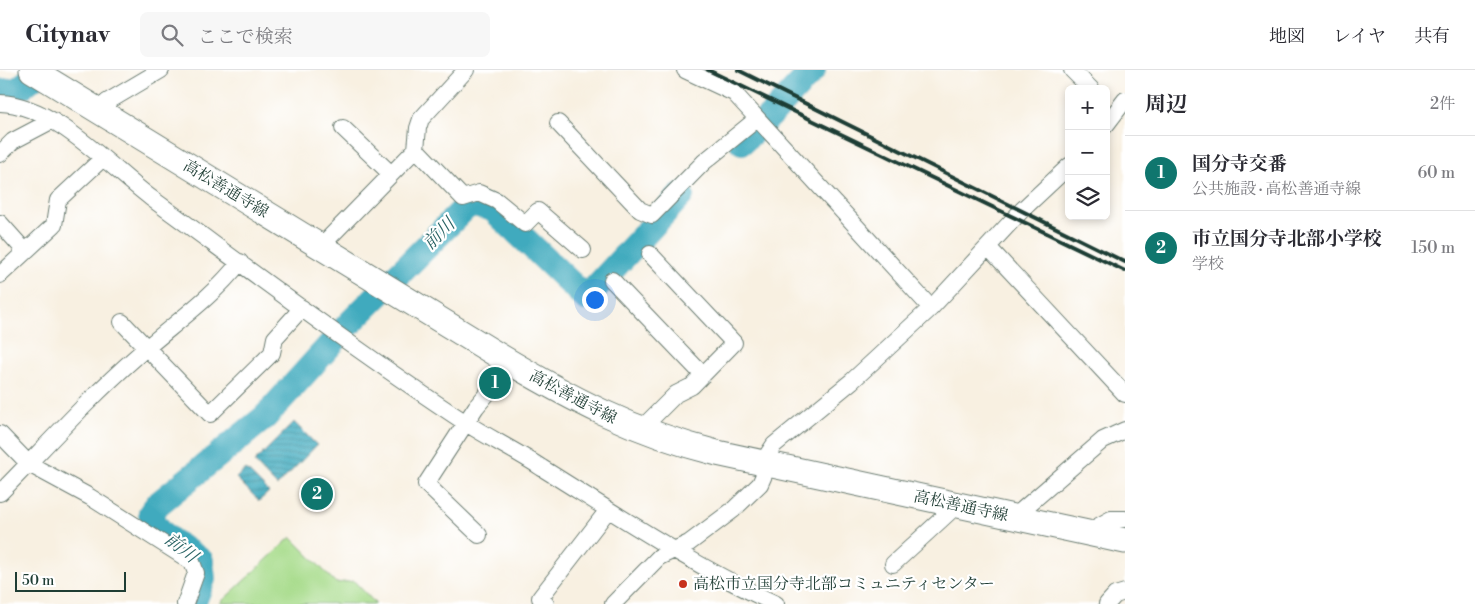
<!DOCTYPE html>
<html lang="ja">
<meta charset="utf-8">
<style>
body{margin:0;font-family:"Libre Bodoni","Noto Serif JP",serif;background:#f7f7f7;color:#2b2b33}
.controls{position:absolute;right:15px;top:15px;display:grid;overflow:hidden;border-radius:8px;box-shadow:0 2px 8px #0003}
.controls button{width:45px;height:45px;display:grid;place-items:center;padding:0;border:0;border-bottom:1px solid #e1e1e2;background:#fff;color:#2b2b33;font:25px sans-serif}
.scale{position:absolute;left:15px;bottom:12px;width:111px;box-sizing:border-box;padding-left:5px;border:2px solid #1f3d34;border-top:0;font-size:14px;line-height:18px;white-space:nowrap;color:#1f3d34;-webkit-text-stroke:4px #fff;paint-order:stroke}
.you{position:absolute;left:594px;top:229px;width:18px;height:18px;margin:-12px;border:4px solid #fff;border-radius:50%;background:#1a73e8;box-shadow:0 0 0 8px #1a73e833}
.badge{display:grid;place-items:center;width:32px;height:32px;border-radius:50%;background:#0f766e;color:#fff;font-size:16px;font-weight:700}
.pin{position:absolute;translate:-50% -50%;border:2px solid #fff;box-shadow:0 1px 5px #0006}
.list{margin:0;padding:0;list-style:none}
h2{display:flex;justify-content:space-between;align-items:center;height:65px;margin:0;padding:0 20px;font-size:21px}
h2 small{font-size:16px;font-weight:400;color:#7c7c81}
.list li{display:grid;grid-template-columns:32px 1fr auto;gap:15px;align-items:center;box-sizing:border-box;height:75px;padding:0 20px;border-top:1px solid #e1e1e2}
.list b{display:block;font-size:19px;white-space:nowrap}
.list p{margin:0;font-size:16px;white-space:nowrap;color:#7c7c81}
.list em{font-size:16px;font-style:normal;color:#7c7c81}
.icon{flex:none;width:28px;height:28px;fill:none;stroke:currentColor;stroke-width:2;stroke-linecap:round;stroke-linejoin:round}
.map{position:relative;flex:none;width:1125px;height:534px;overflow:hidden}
header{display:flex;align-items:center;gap:30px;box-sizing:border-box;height:70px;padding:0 25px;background:#fff;border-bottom:1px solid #e1e1e2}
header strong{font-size:24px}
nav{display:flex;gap:28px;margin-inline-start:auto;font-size:18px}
.search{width:350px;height:45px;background:#f7f7f7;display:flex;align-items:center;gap:12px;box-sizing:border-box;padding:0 18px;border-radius:8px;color:#7c7c81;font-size:19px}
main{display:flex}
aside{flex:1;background:#fff}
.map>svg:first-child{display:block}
.grass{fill:#a8dc8c;stroke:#648c60}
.water{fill:url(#water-rules);stroke:#2f7479}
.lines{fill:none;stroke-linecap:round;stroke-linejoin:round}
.river{stroke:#3faabe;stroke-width:26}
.street-casing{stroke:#6b7c71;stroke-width:18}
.primary-casing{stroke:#6b7c71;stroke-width:27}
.street{stroke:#fff;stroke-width:16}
.primary{stroke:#fff;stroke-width:25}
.rail{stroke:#1f3d34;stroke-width:4}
.poi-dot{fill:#c8321e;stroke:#fff;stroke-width:2}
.labels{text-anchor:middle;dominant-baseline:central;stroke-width:4.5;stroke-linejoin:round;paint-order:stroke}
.street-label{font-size:16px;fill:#1f3d34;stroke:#fff}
.poi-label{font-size:16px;fill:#1f3d34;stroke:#fff;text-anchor:start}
.water-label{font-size:18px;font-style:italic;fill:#2a6364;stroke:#fff}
</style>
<header>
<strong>Citynav</strong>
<div class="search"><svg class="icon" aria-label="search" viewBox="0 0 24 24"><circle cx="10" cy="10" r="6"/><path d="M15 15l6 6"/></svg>ここで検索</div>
<nav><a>地図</a><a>レイヤ</a><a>共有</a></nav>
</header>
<main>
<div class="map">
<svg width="1125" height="534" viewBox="0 0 1125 534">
<defs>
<pattern id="water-rules" width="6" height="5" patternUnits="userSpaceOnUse" patternTransform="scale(1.25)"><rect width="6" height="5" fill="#3faabe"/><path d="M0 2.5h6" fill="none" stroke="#348c9b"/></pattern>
</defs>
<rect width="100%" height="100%" fill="#fff"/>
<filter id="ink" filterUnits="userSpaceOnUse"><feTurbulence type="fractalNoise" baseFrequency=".02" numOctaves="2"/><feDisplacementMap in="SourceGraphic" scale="10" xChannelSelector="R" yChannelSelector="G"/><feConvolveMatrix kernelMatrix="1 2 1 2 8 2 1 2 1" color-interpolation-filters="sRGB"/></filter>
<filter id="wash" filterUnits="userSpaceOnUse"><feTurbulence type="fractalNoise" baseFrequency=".0096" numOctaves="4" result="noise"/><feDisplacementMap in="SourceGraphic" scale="20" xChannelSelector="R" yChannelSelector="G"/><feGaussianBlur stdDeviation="1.12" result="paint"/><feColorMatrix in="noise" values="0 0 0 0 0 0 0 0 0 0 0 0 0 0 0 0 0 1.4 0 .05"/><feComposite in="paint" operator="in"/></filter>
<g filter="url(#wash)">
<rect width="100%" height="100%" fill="#f8f0e1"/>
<path class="grass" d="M291 467 336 513 354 511 376 534 220 533Z"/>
<path class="water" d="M294 352 317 375 277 416 254 392Z
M246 399 269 422 259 431 236 408Z"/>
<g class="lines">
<path class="river" d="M0 22 17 20 43 0
M742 72 771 45 813 0
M193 534 203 509 201 491C184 477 155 467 151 443L158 434 265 347 350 253 466 137 474 134 493 139 586 228 681 125"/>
</g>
</g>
<g filter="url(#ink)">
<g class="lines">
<defs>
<path id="street" d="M685 0 734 23 931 238
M1072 0 1091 19
M0 33C53 34 110 97 151 128 255 204 358 282 466 353 491 369 518 382 542 398 619 446 694 496 776 534
M100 42 107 32 161 0
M558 53 640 140 652 145 704 92 757 49
M1106 55 1125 30
M343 58 391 104
M416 79 463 128 479 123 497 131 525 154 538 141 583 180
M0 84 13 71 51 51
M0 153 25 181
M321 176 416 79 418 58 421 49 466 0
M988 177 1125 324
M0 205 54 155 58 130 102 89
M612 210 703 305
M122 252 210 344 272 283 275 268 302 238
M641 359 676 324 692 316 734 273 650 184
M0 364 29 394 90 427 192 492 196 503 185 534
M0 423C45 377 88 329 137 286 172 255 211 229 240 192
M1014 447 1103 370 1125 360
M1086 463 1111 449H1125
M479 465 426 414 476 337 512 294
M893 494 957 435
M546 534 540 528 608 440
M613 534 659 487 689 473 733 440 760 414 764 405 768 384 774 375 852 311 931 238 1022 140 1069 96
M1107 534 1115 525 1125 522"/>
<path id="primary" d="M32 0 496 284C571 329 631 361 717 383L1125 471"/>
</defs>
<use href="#street" class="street-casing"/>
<use href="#primary" class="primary-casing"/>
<use href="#street" class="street"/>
<use href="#primary" class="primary"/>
<path class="rail" d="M708 0 1125 201
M738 0 1125 192"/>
</g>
</g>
<circle class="poi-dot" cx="683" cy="514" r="5"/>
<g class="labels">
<g class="street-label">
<text transform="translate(226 119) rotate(31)">高松善通寺線</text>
<text transform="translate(573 327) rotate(28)">高松善通寺線</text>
<text transform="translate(961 436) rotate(12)">高松善通寺線</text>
</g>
<g class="poi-label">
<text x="693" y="514">高松市立国分寺北部コミュニティセンター</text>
</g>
<g class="water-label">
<text transform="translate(439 164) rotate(-45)">前川</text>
<text transform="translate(181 478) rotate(38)">前川</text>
</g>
</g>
</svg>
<div class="controls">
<button>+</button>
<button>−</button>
<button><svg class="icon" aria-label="layers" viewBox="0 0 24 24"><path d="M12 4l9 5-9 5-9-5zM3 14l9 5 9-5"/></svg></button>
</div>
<div class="scale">50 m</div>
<div class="you"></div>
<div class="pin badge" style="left:495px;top:313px">1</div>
<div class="pin badge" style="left:317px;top:424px">2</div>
</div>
<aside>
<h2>周辺<small>2件</small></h2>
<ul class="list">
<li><span class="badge">1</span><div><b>国分寺交番</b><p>公共施設 · 高松善通寺線</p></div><em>60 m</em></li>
<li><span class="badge">2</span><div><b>市立国分寺北部小学校</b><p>学校</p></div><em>150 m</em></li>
</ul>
</aside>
</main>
